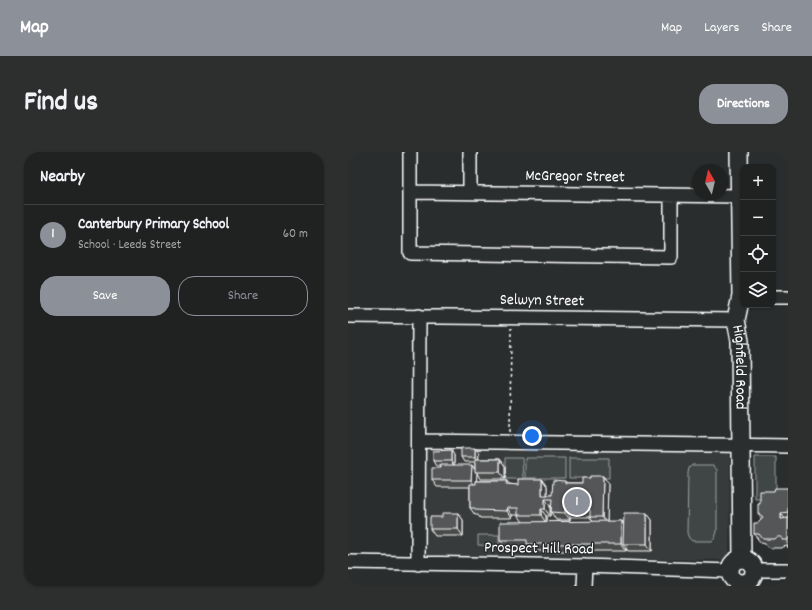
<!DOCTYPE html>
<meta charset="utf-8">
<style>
body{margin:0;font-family:Dekko,sans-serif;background:#2d2f2f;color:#f1f3f6}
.controls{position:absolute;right:12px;top:12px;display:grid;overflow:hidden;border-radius:8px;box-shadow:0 1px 3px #0004}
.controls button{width:36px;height:36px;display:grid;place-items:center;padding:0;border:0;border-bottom:1px solid #3d3f40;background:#202222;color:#f1f3f6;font:20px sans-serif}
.compass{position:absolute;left:344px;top:12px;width:36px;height:36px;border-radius:50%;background:#202222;box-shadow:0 1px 3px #0004;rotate:352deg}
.you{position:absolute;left:184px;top:284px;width:14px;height:14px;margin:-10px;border:3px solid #fff;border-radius:50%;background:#1a73e8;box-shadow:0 0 0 6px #1a73e833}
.badge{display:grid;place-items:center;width:26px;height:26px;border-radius:50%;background:#8c9099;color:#fff;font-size:13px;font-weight:700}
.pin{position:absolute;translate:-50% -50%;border:2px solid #fff;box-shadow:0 1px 4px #0006}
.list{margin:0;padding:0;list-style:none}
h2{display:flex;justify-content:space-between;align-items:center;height:52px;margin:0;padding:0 16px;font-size:17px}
h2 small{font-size:13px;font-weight:400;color:#a2a4a5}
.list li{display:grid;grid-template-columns:26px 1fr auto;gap:12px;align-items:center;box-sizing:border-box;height:60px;padding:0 16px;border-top:1px solid #3d3f40}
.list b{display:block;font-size:15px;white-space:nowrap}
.list p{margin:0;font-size:13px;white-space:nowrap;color:#a2a4a5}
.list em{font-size:13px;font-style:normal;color:#a2a4a5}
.actions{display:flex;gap:8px;padding:12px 16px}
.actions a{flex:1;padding:9px 0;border:1px solid #8c9099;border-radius:16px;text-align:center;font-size:14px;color:#8c9099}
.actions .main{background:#8c9099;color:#fff}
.icon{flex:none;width:22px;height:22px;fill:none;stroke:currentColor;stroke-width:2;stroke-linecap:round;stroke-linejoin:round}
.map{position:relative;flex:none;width:440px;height:434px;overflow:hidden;border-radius:16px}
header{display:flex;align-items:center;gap:24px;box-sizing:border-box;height:56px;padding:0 20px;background:#8c9099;color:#fff}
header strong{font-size:19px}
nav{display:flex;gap:22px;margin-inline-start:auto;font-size:14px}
.intro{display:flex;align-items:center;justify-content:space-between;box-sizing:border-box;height:96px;padding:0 24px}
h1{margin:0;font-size:28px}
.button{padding:10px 18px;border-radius:16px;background:#8c9099;color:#fff;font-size:14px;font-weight:700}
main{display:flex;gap:24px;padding:0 24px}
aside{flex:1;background:#202222;border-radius:16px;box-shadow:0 1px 3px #0004}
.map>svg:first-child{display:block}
.built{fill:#373a3b}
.green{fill:#414445;stroke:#a0a2a2}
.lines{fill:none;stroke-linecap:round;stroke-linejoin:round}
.minor-casing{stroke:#fff;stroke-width:16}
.major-casing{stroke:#fff;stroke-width:20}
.path{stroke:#fff;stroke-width:1.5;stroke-dasharray:3 3;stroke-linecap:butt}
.minor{stroke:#2a2d2e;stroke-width:13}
.major{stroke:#2a2d2e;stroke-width:17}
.wall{fill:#494b4c;stroke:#fff;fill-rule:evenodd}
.shaded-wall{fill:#3c3d3e;stroke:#fff}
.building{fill:#555758;stroke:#fff}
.labels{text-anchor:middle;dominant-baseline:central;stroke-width:3;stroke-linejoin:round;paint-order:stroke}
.street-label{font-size:16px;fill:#fff;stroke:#2a2d2e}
</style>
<header>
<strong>Map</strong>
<nav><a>Map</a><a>Layers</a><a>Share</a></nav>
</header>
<div class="intro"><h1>Find us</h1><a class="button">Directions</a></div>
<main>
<aside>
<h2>Nearby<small></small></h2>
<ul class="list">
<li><span class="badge">1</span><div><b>Canterbury Primary School</b><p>School · Leeds Street</p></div><em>60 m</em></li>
</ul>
<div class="actions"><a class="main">Save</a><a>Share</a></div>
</aside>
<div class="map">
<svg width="440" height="434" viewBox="0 0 440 434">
<rect width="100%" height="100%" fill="#2a2d2e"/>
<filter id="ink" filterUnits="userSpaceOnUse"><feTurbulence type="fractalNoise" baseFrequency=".025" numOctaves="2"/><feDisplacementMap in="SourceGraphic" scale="8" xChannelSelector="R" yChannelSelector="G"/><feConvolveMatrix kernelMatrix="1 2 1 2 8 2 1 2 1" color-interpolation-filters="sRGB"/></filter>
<g filter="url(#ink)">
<path class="built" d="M78 296 382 301 381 408 77 405Z"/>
<path class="green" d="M407 305H428V347H407Z
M157 306H174L175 327H157Z
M177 306H217V326H177Z
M221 306H261V326H221Z
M344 313H365L369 318V380L367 386 364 389H344L341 386 339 381 340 321 341 316Z
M130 383H151V394L130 393Z"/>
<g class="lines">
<defs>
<path id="minor" d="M62 0V101L323 105V43
M63 40 391 44
M122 40V0
M425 145H440
M0 164 388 168
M71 289 440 294
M0 410 237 414 382 419
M70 412 71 164
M406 418H440
M236 434 237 414"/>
<g id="major">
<path id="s1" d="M391 0 393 144 388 168 392 189 394 407"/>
<circle cx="394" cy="419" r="12"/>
</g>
</defs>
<use href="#minor" class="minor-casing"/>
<use href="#major" class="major-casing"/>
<path class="path" d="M162 280 163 176"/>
<use href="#minor" class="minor"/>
<use href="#major" class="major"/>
</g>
<path class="wall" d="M127 296 131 301 130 307H152L157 314V327H132L129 321 128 329H159L161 332 170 333 194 327 199 334V343H204L217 329 219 331H234L242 326 255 324 260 331 259 370 273 369 275 373 299 361 304 368V399H280L278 396V399H184L181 395H157L152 388 175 370 170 363H164V366H132L130 363H127L122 356V335H89L84 328 93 316V314H88L85 309 106 303V313L127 319V310H116L113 305ZM202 354H204L203 360 208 368H222V365H242L245 370H198V364H202Z
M440 336V396L439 394 435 395 434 396H422L417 392 413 391 406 382 410 371 414 368 410 362 412 352 426 339Z
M110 361 115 368V384H87L82 377Z"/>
<path class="shaded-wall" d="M127 296 131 301 130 310 127 305Z
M103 298 106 303V314L103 309Z
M152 307 157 314V327L152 320Z
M124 313 129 321 128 335 123 328Z
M255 324 260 331 259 372 254 365Z
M194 327 199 334V347L194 343Z
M197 347 202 354V364L197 357Z
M159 356 164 363V366L159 359Z
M193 357 198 364V371L193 363Z
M217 358 222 365V368L217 361Z
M110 361 115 368V384L110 377Z
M299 361 304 368V399L299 392Z
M433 361 439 370 433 367Z
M273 369 278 377 275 392 278 396V399L273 392Z"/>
<path class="building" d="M113 296H127V305H113Z
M103 298V309H85V299Z
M127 307H152V320H127Z
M93 313H124L123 328H84V316H93Z
M242 324H255L254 365H242V358H217V361L203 360 204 347H197V357H193V363H170V356H159V359L127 358V356H122V332H128V329H159L158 332 170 333V327H194V343H204L205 328 217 329V331H234V326H242Z
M427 336H440V360L433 361V367L440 366V388H434V385H429L427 387H415L411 382H406V371H410L415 366 413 363 410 362V352H412V339H426Z
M94 361H110V377H82V365H94Z
M276 361H299V392H275Z
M273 369V392H179V388H152V370Z"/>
</g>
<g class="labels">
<g class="street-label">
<text transform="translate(227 25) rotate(1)">McGregor Street</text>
<text transform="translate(194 149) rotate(1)">Selwyn Street</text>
<text stroke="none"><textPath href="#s1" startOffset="216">Highfield Road</textPath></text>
<text transform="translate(191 397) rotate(1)">Prospect Hill Road</text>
</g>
</g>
</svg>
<div class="controls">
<button>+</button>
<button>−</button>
<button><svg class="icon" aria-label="locate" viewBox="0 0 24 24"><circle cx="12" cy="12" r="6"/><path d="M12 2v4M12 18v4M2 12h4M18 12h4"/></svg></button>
<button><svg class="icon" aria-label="layers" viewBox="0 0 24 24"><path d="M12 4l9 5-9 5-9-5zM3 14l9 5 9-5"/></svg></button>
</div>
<svg class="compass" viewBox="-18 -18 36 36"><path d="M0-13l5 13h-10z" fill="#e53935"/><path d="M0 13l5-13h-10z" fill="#a2a4a5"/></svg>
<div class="you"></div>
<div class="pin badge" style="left:229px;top:350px">1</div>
</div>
</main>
